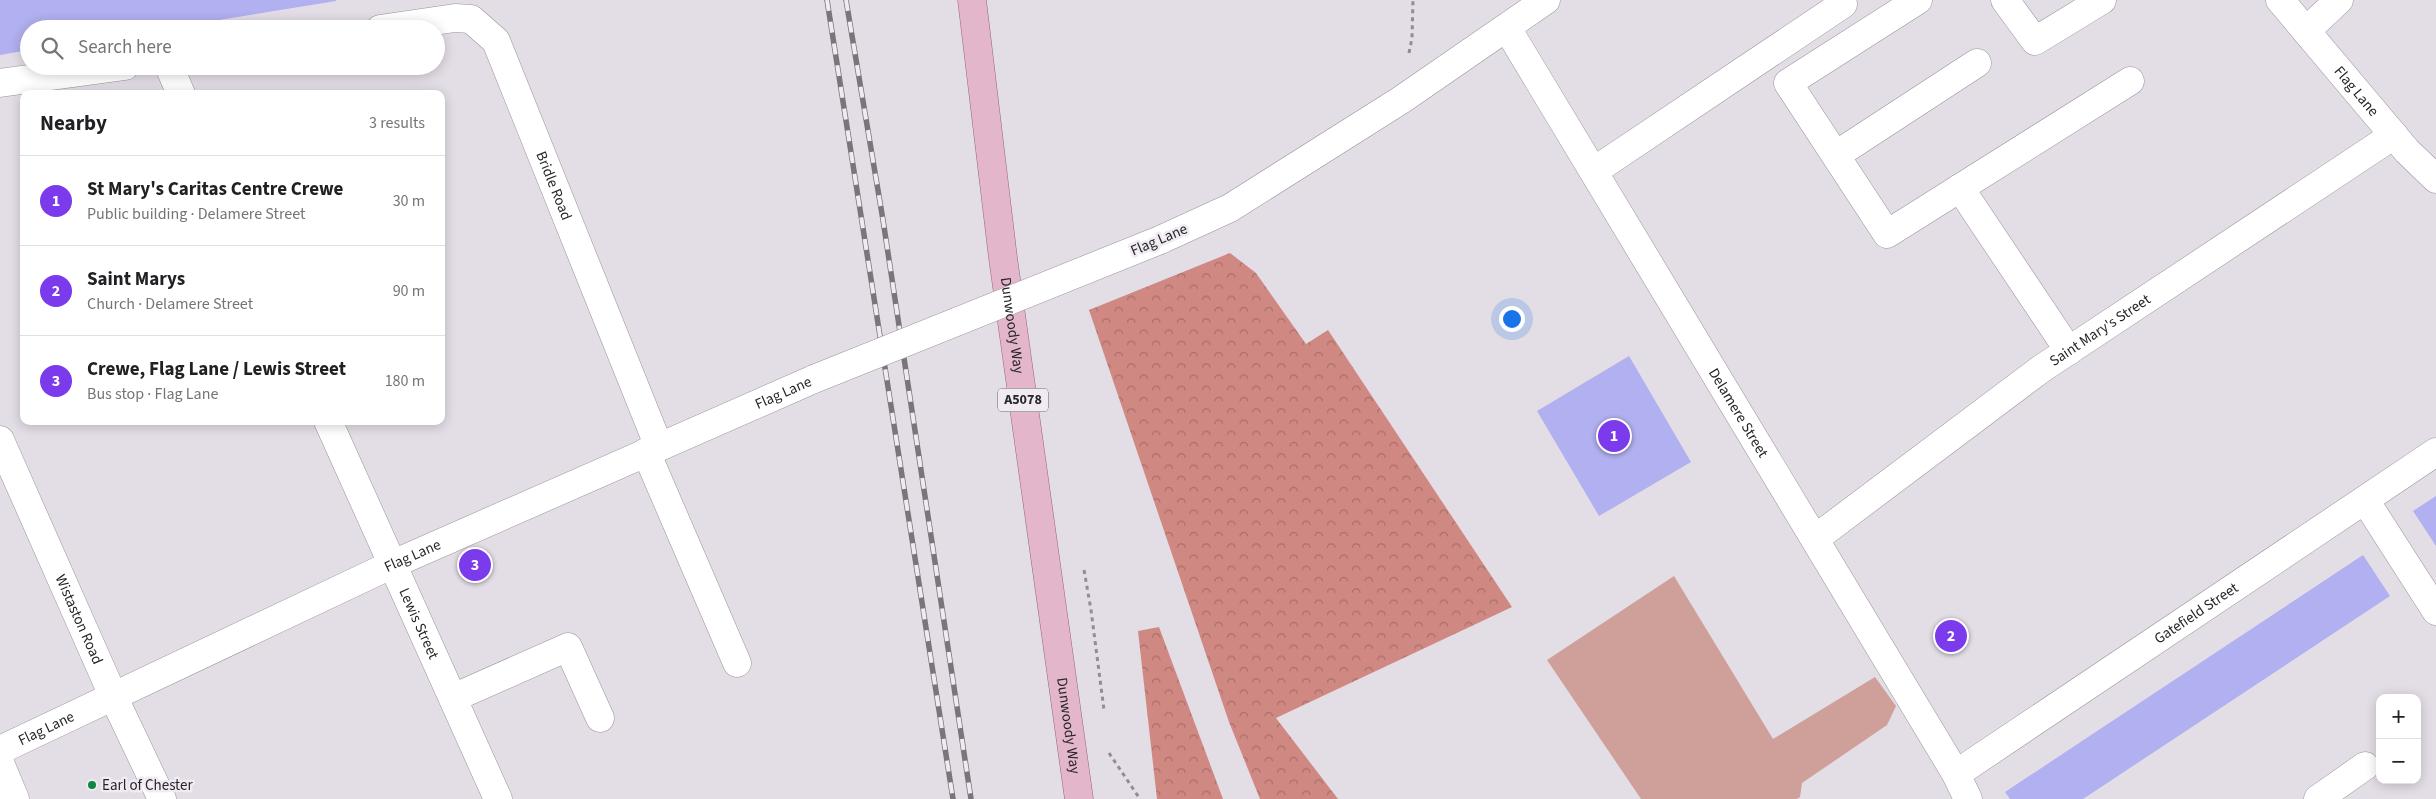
<!DOCTYPE html>
<meta charset="utf-8">
<style>
body{margin:0;font-family:"Source Sans 3",sans-serif;background:#f2f2f2;color:#202124}
.controls{position:absolute;right:15px;bottom:15px;display:grid;overflow:hidden;border-radius:10px;box-shadow:0 2px 12px #0003}
.controls button{width:45px;height:45px;display:grid;place-items:center;padding:0;border:0;border-bottom:1px solid #e0e0e0;background:#fff;color:#202124;font:25px sans-serif}
.you{position:absolute;left:1511px;top:318px;width:18px;height:18px;margin:-12px;border:4px solid #fff;border-radius:50%;background:#1a73e8;box-shadow:0 0 0 8px #1a73e833}
.badge{display:grid;place-items:center;width:32px;height:32px;border-radius:50%;background:#7c3aed;color:#fff;font-size:16px;font-weight:700}
.pin{position:absolute;translate:-50% -50%;border:2px solid #fff;box-shadow:0 1px 5px #0006}
.list{margin:0;padding:0;list-style:none}
h2{display:flex;justify-content:space-between;align-items:center;height:65px;margin:0;padding:0 20px;font-size:21px}
h2 small{font-size:16px;font-weight:400;color:#757577}
.list li{display:grid;grid-template-columns:32px 1fr auto;gap:15px;align-items:center;box-sizing:border-box;height:90px;padding:0 20px;border-top:1px solid #e0e0e0}
.list b{display:block;font-size:19px;white-space:nowrap}
.list p{margin:0;font-size:16px;white-space:nowrap;color:#757577}
.list em{font-size:16px;font-style:normal;color:#757577}
.icon{flex:none;width:28px;height:28px;fill:none;stroke:currentColor;stroke-width:2;stroke-linecap:round;stroke-linejoin:round}
.map{position:relative;flex:none;width:2436px;height:799px;overflow:hidden}
.search{position:absolute;background:#fff;box-shadow:0 2px 12px #0003;left:20px;top:20px;width:425px;height:55px;display:flex;align-items:center;gap:12px;box-sizing:border-box;padding:0 18px;border-radius:28px;color:#757577;font-size:19px}
.panel{position:absolute;background:#fff;box-shadow:0 2px 12px #0003;left:20px;top:90px;width:425px;height:335px;border-radius:10px}
.map>svg:first-child{display:block}
.grass{fill:#cf9f9a}
.forest{fill:url(#forest-crowns)}
.building{fill:#b1b0f0}
.lines{fill:none;stroke-linecap:round;stroke-linejoin:round}
.minor-casing{stroke:#99939b;stroke-width:29}
.major-casing{stroke:#96637b;stroke-width:29}
.path{stroke:#928d93;stroke-width:3;stroke-dasharray:4 4;stroke-linecap:butt}
.minor{stroke:#fff;stroke-width:28}
.major{stroke:#e3b6cb;stroke-width:28}
.rail-casing{stroke:#79757a;stroke-width:5.5}
.rail{stroke:#f0eaf2;stroke-width:4;stroke-dasharray:11;stroke-linecap:butt}
.minor-bridge-casing{stroke:#99939b;stroke-width:29;stroke-linecap:butt}
.minor-bridge{stroke:#fff;stroke-width:28}
.poi-dot{fill:#0e8741;stroke:#f0eaf2;stroke-width:2}
.labels{text-anchor:middle;dominant-baseline:central;stroke-width:5;stroke-linejoin:round;paint-order:stroke}
.shield{fill:#f0eaf2;stroke:#636065;stroke-width:1}
.shield-label{font-size:14px;font-weight:bold;fill:#272528}
.street-label{font-size:15px;fill:#272528;stroke:#f0eaf2}
.poi-label{font-size:15px;fill:#272528;stroke:#f0eaf2;text-anchor:start}
</style>
<div class="map">
<svg width="2436" height="799" viewBox="0 0 2436 799">
<defs>
<pattern id="forest-crowns" width="20" height="18" patternUnits="userSpaceOnUse" patternTransform="scale(1.25)"><rect width="20" height="18" fill="#d08882"/><path d="M2 6a3 3 0 1 1 6 0M12 15a3 3 0 1 1 6 0" fill="none" stroke="#a96f6a"/></pattern>
</defs>
<rect width="100%" height="100%" fill="#e3dde5"/>
<path class="grass" d="M1674 576 1773 739 1875 677 1896 706 1887 725 1802 783 1800 797 1797 799H1641L1547 660Z"/>
<path class="forest" d="M1230 253 1256 273 1306 344 1328 330 1512 607 1276 718 1338 799H1260L1229 722 1089 310Z
M1159 627 1223 799H1157L1138 631Z"/>
<path class="building" d="M0 0H336V1L164 29H29V50L0 55Z
M1629 356 1691 462 1599 516 1537 411Z
M2436 496V546L2413 511Z
M2363 555 2390 596 2083 799H2010L2005 792Z"/>
<g class="lines">
<defs>
<g id="minor">
<path d="M1918 0 1788 83 1887 234 1960 188"/>
<path d="M2005 0 2035 41 2102 0"/>
<path id="s1" d="M2280 0 2407 151 2436 179"/>
<path id="s2" d="M1507 28 1956 774 1968 799"/>
<path id="s3" d="M380 29 455 18 471 19 496 41 659 447"/>
<path d="M2306 31 2339 0"/>
<path d="M169 66 181 94"/>
<path d="M0 83 125 66"/>
<path d="M1836 155 1977 63"/>
<path d="M1594 171 1843 4"/>
<path d="M1160 240 1230 208 1401 100 1546 0"/>
<path d="M2069 351 1960 188 2130 81"/>
<path id="s4" d="M328 421 498 799"/>
<path id="s5" d="M0 440 114 698 162 799"/>
<path d="M646 452 737 663"/>
<path d="M2365 500 2436 611"/>
<path id="s6" d="M1816 538 2041 369 2394 135"/>
<path d="M453 698 568 647 600 718"/>
<path id="s7" d="M0 750 393 564 814 379"/>
<path d="M0 763 15 799"/>
<path id="s8" d="M1956 774 2436 452"/>
<path d="M2318 799 2365 766"/>
</g>
<g id="major">
<path id="s9" d="M972 0 1003 258 1079 799"/>
</g>
</defs>
<use href="#minor" class="minor-casing"/>
<use href="#major" class="major-casing"/>
<path class="path" d="M1409 53 1412 38 1413 0
M1084 570 1091 610 1104 710
M1109 753 1140 799"/>
<use href="#minor" class="minor"/>
<use href="#major" class="major"/>
<defs>
<path id="rail" d="M827 0 953 799
M846 0 883 220 971 799"/>
</defs>
<use href="#rail" class="rail-casing"/>
<use href="#rail" class="rail"/>
<defs>
<path id="minor-bridge" d="M814 379 1160 240"/>
</defs>
<use href="#minor-bridge" class="minor-bridge-casing"/>
<use href="#minor-bridge" class="minor-bridge"/>
</g>
<circle class="poi-dot" cx="92" cy="785" r="5"/>
<g class="labels">
<rect class="shield" x="998" y="388.5" width="50" height="23" rx="4"/>
<g class="shield-label">
<text x="1023" y="400">A5078</text>
</g>
<g class="street-label">
<text stroke="none"><textPath href="#s1" startOffset="119">Flag Lane</textPath></text>
<text stroke="none"><textPath href="#s3" startOffset="281">Bridle Road</textPath></text>
<text transform="translate(1159 240) rotate(-23)">Flag Lane</text>
<text stroke="none"><textPath href="#s9" startOffset="328">Dunwoody Way</textPath></text>
<text stroke="none"><textPath href="#s6" startOffset="352">Saint Mary's Street</textPath></text>
<text stroke="none"><textPath href="#s7" startOffset="861">Flag Lane</textPath></text>
<text stroke="none"><textPath href="#s2" startOffset="449">Delamere Street</textPath></text>
<text stroke="none"><textPath href="#s7" startOffset="456">Flag Lane</textPath></text>
<text stroke="none"><textPath href="#s8" startOffset="289">Gatefield Street</textPath></text>
<text stroke="none"><textPath href="#s5" startOffset="196">Wistaston Road</textPath></text>
<text stroke="none"><textPath href="#s4" startOffset="222">Lewis Street</textPath></text>
<text stroke="none"><textPath href="#s9" startOffset="732">Dunwoody Way</textPath></text>
<text stroke="none"><textPath href="#s7" startOffset="51">Flag Lane</textPath></text>
</g>
<g class="poi-label">
<text x="102" y="785">Earl of Chester</text>
</g>
</g>
</svg>
<div class="controls">
<button>+</button>
<button>−</button>
</div>
<div class="you"></div>
<div class="pin badge" style="left:1614px;top:436px">1</div>
<div class="pin badge" style="left:1951px;top:636px">2</div>
<div class="pin badge" style="left:475px;top:565px">3</div>
<div class="search"><svg class="icon" aria-label="search" viewBox="0 0 24 24"><circle cx="10" cy="10" r="6"/><path d="M15 15l6 6"/></svg>Search here</div>
<section class="panel">
<h2>Nearby<small>3 results</small></h2>
<ul class="list">
<li><span class="badge">1</span><div><b>St Mary's Caritas Centre Crewe</b><p>Public building · Delamere Street</p></div><em>30 m</em></li>
<li><span class="badge">2</span><div><b>Saint Marys</b><p>Church · Delamere Street</p></div><em>90 m</em></li>
<li><span class="badge">3</span><div><b>Crewe, Flag Lane / Lewis Street</b><p>Bus stop · Flag Lane</p></div><em>180 m</em></li>
</ul>
</section>
</div>
